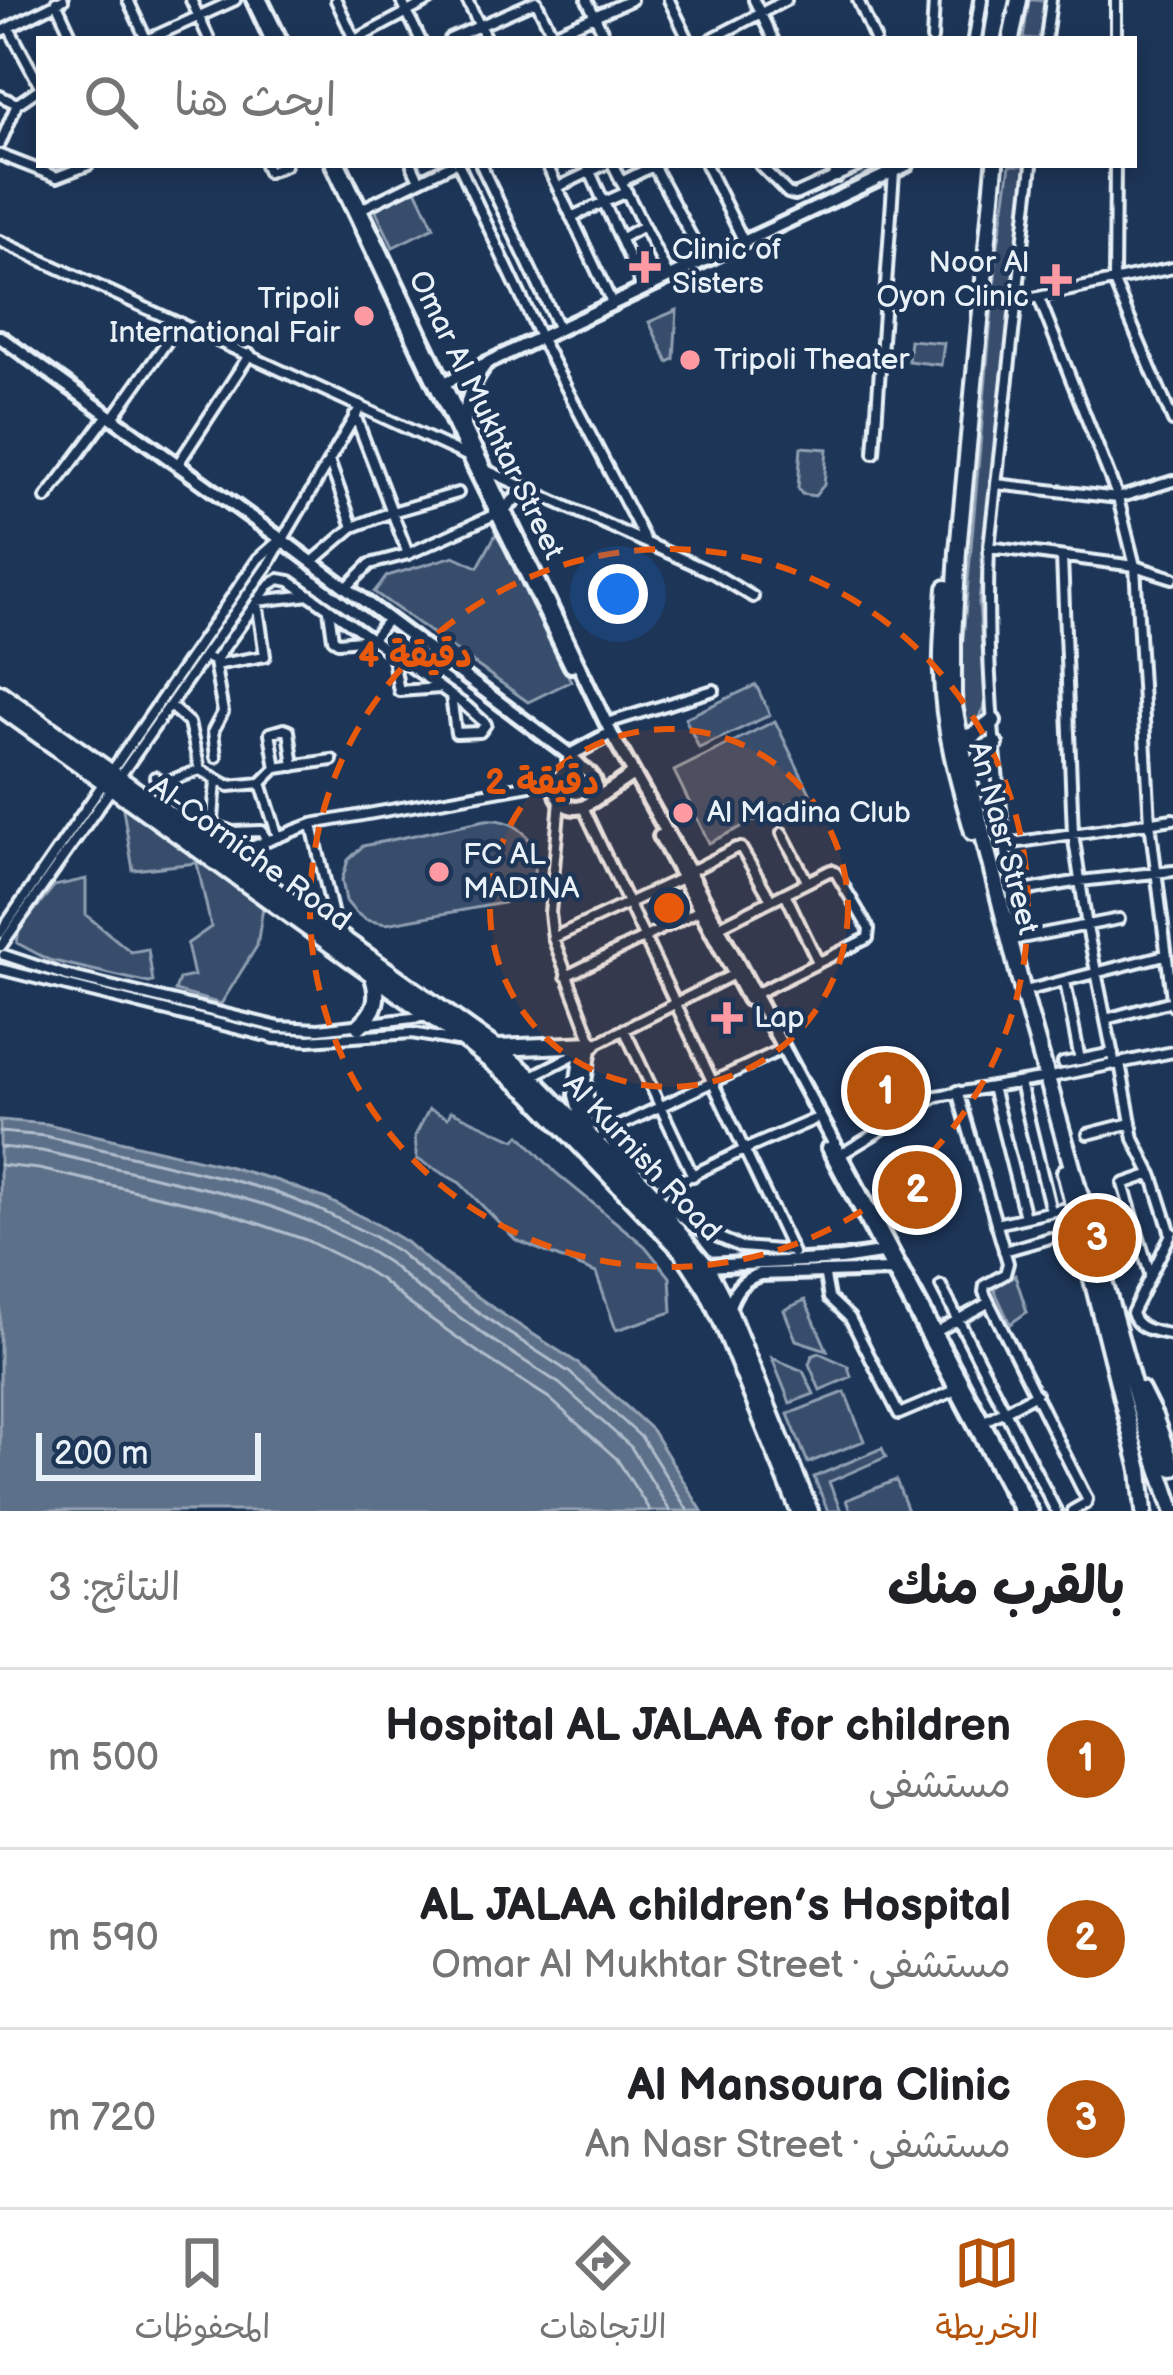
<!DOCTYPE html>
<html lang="ar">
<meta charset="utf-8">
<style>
body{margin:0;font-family:"Balsamiq Sans","Playpen Sans Arabic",sans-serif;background:#f2f2f2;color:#202124;direction:rtl}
.scale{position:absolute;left:36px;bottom:30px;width:225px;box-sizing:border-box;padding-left:12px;border:6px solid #e8f1f8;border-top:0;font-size:33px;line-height:42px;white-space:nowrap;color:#e8f1f8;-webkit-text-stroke:9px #1d3557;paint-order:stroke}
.you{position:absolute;left:618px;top:594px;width:42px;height:42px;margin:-30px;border:9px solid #fff;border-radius:50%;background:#1a73e8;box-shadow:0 0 0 18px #1a73e833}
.badge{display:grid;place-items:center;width:78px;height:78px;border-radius:50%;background:#b45309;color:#fff;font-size:39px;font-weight:700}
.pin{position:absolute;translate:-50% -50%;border:6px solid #fff;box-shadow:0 3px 12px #0006}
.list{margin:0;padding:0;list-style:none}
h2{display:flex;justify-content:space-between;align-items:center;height:156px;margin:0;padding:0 48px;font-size:51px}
h2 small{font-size:39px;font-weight:400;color:#757577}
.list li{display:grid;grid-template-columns:78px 1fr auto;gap:36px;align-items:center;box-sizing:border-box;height:180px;padding:0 48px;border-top:3px solid #e0e0e0}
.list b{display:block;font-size:45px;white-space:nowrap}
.list p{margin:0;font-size:39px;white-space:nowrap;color:#757577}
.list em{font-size:39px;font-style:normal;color:#757577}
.icon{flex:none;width:66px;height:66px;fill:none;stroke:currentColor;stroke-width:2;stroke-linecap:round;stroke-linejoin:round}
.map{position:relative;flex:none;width:1173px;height:1511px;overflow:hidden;direction:ltr}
.search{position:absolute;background:#fff;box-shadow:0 6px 18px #0003;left:36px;right:36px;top:36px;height:132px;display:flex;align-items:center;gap:30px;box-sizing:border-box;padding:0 42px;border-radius:0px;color:#757577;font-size:45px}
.sheet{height:696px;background:#fff}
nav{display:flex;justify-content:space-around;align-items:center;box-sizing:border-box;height:168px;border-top:3px solid #e0e0e0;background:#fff;font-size:33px;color:#757577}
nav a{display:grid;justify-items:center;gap:6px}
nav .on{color:#b45309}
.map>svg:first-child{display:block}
.green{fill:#374d6c;stroke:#909fb2;stroke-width:3}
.water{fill:#5d7089;stroke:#95a4b5;stroke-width:3}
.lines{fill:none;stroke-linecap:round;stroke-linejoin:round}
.shore{stroke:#b0bdcc;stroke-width:3}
.street-casing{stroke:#e8f1f8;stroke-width:16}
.secondary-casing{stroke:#e8f1f8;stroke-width:20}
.highway-casing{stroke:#e8f1f8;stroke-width:22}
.street{stroke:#1d3557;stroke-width:8}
.secondary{stroke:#1d3557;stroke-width:10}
.highway{stroke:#1d3557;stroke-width:14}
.ring{fill:none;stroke:#e8590c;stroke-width:6;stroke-dasharray:21 15}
.poi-dot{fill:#ff9aa2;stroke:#1d3557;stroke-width:4.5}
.labels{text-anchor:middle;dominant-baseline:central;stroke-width:9;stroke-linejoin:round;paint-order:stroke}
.poi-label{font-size:30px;fill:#e8f1f8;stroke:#1d3557;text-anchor:start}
.street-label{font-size:30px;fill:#e8f1f8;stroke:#1d3557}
.centre{fill:#e8590c;stroke:#1d3557;stroke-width:6}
.ring-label{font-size:36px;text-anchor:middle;font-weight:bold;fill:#e8590c;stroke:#1d3557;stroke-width:9;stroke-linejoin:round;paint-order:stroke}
</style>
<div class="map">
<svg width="1173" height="1511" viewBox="0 0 1173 1511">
<rect width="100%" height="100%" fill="#1d3557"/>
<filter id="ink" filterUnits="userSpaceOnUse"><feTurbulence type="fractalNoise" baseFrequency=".00833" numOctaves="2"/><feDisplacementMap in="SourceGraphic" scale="24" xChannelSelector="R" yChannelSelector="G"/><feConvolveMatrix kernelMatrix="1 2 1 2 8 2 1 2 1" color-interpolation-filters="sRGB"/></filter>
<g filter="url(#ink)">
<path class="green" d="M1029 0H1044L1040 39H1023Z
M1010 165H1026L979 602 986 706 974 725 967 727 961 683 962 649 997 253Z
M415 187 434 227 393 247 374 207Z
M677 310 674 359 668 362 649 322Z
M910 340 944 343 941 365 908 361Z
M801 447 827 449 824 485 815 496 802 494 798 488Z
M497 532 571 681 528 702 374 592 387 576 454 556 478 567Z
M756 685 770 715 699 748 685 718Z
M775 721 810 793 709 843 674 771Z
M122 803 263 907 257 946 221 1004 175 991 179 979 194 976 187 944 211 927 197 863 133 870Z
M485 820C541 816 555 884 503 903L386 924 366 920 355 912 346 901 342 880 348 860 363 846Z
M86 879V915L131 952 148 949 153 982 149 983 49 960 17 943 19 930 54 886Z
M429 1109 448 1118 451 1111 515 1140 520 1135 556 1173 645 1246 670 1277 672 1312 616 1330 596 1273 516 1240 460 1183 417 1159 415 1136Z
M1015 1275 1027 1312 1010 1324 992 1285Z
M805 1300 827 1350 796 1340 784 1310Z
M819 1353 848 1366 851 1377 820 1390 809 1364 812 1356Z
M772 1358 803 1371 814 1394 790 1403Z
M845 1392 864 1441 808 1463 788 1414Z
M882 1448 886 1457 829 1482 841 1511H828L814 1477Z
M896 1480 908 1511H850L846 1500Z"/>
<path class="water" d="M0 1120 47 1124 227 1166 278 1181 326 1199 378 1225 406 1242 435 1267 508 1318 576 1362 618 1399 652 1430 702 1511H0Z"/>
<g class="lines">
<path class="shore" d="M0 1132 45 1136 225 1178 274 1192 320 1210 373 1236 399 1252 427 1276 501 1328 569 1372 642 1438 688 1511
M0 1147 42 1151 221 1192 269 1206 314 1223 366 1249 390 1264 418 1288 492 1340 560 1384 631 1447 670 1511
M0 1165 39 1169 216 1209 306 1240 357 1265 380 1279 407 1302 482 1355 549 1398 617 1459 650 1511"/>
<defs>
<path id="street" d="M128 0 146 39
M191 0 209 39
M336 0 354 39
M401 0 420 39
M467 0 486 39
M587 0 606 39
M669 0 688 39
M754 0 773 39
M858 0 875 39
M536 1 555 39
M56 2 73 39
M9 28 39 84
M0 32 63 0
M149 39 235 0
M357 39 430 0
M450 39 536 1
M542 39 631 0
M711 39 786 0
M932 39 934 0
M1046 39 1051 0
M1116 39V0
M0 96 17 104
M0 144 17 104 39 89
M0 155 57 177 88 165
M265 165 268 172 285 165
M412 165 419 180
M459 165 541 339 645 540
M481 165 559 329
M547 165 612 303
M587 165 643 289
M613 165 669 277
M653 165 704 260
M706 165 744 242
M760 165 788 193 795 195 861 165
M832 165 837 177
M1115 165 1114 282 1173 421
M621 182 653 166
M558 187 604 165
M361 209 451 165
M571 217 627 192
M622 238 643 226
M0 241 467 456
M1039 298 1118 498 1135 566 1150 822 1173 1006
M1015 302 1173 268
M113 418 180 323
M874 453 894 172
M329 461 353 527
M178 464 250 354
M488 471 713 573 753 597
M996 484 1118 498 1173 481
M46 498 108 415
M989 547 1135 566 1173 578
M408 554 496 514
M1062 557 1073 833 1087 927 1115 1065
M312 562 353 527 392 512 355 415
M346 588 370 564 408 554 392 512 458 493
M329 610 333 639 338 642 372 639 388 619
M392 654 399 691 440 688
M204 656 220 664 265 656 257 601 310 595
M170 706 189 723 200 770 229 786 261 783 276 768 332 760
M607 723 714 690
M216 757 213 731 223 712 214 662 269 585 279 579 290 581 466 706 486 724 480 732 456 733 451 696
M276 768 270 733 284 729 289 731 294 766
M155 777 160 784 200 770
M216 781 213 819 216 826 233 832 261 831 268 841
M261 783 278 837
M560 800 550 913 553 938 593 1044 586 1081 588 1098 597 1122 618 1152 669 1207 692 1226 741 1247 792 1251
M583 807 793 1253
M312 825 337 933
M782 833 807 881
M1006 844 1173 819
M218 845 240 849 251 847 312 824 541 783 556 786
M689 872 736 848H741L771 900
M785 893 818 962
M1012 893 1080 881 1173 871
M718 927 831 870 836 873 869 929 868 938 755 994
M0 933 258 559 275 544
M553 938 682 878
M1016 939 1119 919
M1018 939C999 810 984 678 989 547L1032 165
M1 946 268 565 361 406
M4 955 64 975 279 1027 319 1029 430 1016
M0 969 275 1038 309 1040 412 1033 457 1041
M566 976 700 910
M1065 981 1080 1060
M1025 991 1165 955
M1106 1019 1172 1001
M624 1029 693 1176
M1063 1063 1113 1053
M1120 1063 1134 1139 1153 1177 1171 1234
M532 1076 738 972
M1020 1083 1051 1211
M992 1087 1025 1217
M957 1091 1008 1263 1005 1274 985 1285 984 1292 1087 1499 1086 1503 1072 1511
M1088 1134 1131 1123
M600 1138 615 1128 776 1052
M840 1155 937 1096 1041 1079 1173 1052
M655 1193 746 1149 813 1120
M996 1224 1062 1209
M1172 1232 1132 1313C1137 1331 1157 1331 1173 1335
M1004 1251 1050 1238
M824 1271 829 1298 850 1318 899 1414 956 1390
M1150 1274 1123 1184 1152 1174
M941 1286 1056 1511
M936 1332 988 1303
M983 1422 1036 1394"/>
<path id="secondary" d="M253 0 271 39
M261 0 280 39
M975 39 981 0
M332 165 469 457 571 666
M340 165 611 733 689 872 1031 1511
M0 337 281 539 570 755 585 770
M438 386 907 165
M465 424C465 399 471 384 486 364
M505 508 528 488
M569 759 570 755 611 733
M556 788a20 20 0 1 1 40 0a20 20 0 1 1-40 0Z
M593 801 633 774
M660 836 748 999
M828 1148 1020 1511
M706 1266 841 1259 887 1252
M728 1309C734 1291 741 1280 760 1274L891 1270"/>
<path id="highway" d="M1011 39 1019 0
M995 165 958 551 953 637V701L967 773 1023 992 1145 1427 1173 1510
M946 588C944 616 941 645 942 674 943 728 958 780 973 832
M0 693 496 1048 531 1077 648 1196 706 1266 728 1309 810 1511
M0 707 469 1044 530 1093 681 1250 707 1290 722 1322 799 1511
M959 738 972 736 993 721
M967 773 987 747 995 744
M359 1026C376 1011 380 998 373 977
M496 1048 593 1044
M583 1051 577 1095 587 1132
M1065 1172 1140 1470 1144 1511
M1141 1390 1154 1416 1173 1468"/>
</defs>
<use href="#street" class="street-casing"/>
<use href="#secondary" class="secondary-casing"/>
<use href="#highway" class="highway-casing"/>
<use href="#street" class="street"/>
<use href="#secondary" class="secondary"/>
<use href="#highway" class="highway"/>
</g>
</g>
<circle cx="669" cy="908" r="179" fill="#e8590c" fill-opacity=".12"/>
<g class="ring">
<circle cx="669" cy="908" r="179"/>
<circle cx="669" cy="908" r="359"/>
</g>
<g class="poi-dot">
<path d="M639 249h12v12h12v12h-12v12h-12v-12h-12v-12h12z"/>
<path d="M1050 262h12v12h12v12h-12v12h-12v-12h-12v-12h12z"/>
<circle cx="364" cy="316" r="12"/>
<circle cx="690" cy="360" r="12"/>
<circle cx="683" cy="813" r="12"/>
<circle cx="439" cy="872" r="12"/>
<path d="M721 1000h12v12h12v12h-12v12h-12v-12h-12v-12h12z"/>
</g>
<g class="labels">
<g class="poi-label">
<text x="672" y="250">Clinic of<tspan x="672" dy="34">Sisters</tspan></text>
<text x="1029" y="263" text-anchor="end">Noor Al<tspan x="1029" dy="34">Oyon Clinic</tspan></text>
<text x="340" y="299" text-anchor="end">Tripoli<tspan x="340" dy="34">International Fair</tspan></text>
<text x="714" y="360">Tripoli Theater</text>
<text x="707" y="813">Al Madina Club</text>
<text x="463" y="855">FC AL<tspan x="463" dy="34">MADINA</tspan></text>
<text x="754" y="1018">Lap</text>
</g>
<g class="street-label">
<text transform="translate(486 415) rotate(64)">Omar Al Mukhtar Street</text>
<text transform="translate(1003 838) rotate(75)">An Nasr Street</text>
<text transform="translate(250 854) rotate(36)">Al-Corniche Road</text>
<text transform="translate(642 1158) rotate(47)">Al Kurnish Road</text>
</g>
</g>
<circle cx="669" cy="908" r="18" class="centre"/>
<g class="ring-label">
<text x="415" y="667">4 دقيقة</text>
<text x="542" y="794">2 دقيقة</text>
</g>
</svg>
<div class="scale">200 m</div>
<div class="you"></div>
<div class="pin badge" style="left:886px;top:1091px">1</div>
<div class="pin badge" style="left:917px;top:1190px">2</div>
<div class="pin badge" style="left:1097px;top:1238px">3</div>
<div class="search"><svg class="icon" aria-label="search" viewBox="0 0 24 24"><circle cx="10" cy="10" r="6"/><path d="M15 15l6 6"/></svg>ابحث هنا</div>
</div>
<section class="sheet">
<h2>بالقرب منك<small>النتائج: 3</small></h2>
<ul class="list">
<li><span class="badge">1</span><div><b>Hospital AL JALAA for children</b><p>مستشفى</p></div><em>500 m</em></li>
<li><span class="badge">2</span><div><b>AL JALAA children’s Hospital</b><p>مستشفى · Omar Al Mukhtar Street</p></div><em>590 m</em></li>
<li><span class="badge">3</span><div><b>Al Mansoura Clinic</b><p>مستشفى · An Nasr Street</p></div><em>720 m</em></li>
</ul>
</section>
<nav>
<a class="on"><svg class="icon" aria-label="map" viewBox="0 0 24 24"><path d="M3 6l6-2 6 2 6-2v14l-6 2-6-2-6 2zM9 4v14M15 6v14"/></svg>الخريطة</a>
<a><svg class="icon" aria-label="directions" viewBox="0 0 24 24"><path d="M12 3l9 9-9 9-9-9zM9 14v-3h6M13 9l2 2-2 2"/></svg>الاتجاهات</a>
<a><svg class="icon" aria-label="saved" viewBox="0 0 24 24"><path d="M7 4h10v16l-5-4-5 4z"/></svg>المحفوظات</a>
</nav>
